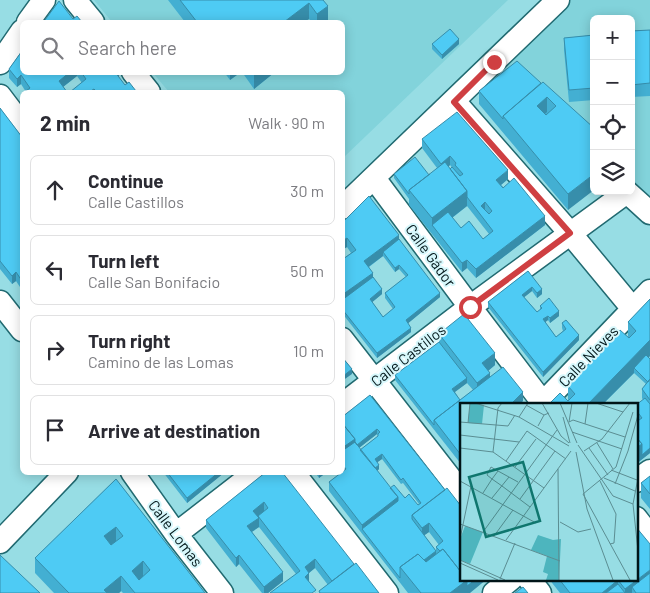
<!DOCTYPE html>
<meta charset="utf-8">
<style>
body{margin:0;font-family:Barlow,sans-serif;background:#f2f2f3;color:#2b2b33}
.controls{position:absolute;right:15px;top:15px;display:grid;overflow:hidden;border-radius:8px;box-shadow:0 2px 12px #0003}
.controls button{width:45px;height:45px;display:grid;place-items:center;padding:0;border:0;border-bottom:1px solid #e1e1e2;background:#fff;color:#2b2b33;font:25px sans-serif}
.stop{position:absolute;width:15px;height:15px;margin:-11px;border:4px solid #cf3f42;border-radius:50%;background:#fff}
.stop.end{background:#cf3f42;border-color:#fff;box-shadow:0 1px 5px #0008}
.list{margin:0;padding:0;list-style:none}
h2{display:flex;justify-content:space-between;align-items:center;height:65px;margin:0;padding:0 20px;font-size:21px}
h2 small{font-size:16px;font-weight:400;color:#7c7c81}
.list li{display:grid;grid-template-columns:32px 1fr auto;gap:15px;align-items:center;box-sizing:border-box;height:70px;margin:0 10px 10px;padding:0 10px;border:1px solid #e1e1e2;border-radius:8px}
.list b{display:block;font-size:19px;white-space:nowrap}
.list p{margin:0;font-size:16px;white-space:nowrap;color:#7c7c81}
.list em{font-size:16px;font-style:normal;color:#7c7c81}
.icon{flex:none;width:28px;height:28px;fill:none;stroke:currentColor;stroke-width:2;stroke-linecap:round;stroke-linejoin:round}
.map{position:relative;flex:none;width:650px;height:593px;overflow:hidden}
.search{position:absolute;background:#fff;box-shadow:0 2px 12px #0003;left:20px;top:20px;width:325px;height:55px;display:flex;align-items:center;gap:12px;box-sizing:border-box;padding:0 18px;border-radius:8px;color:#7c7c81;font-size:19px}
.panel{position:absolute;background:#fff;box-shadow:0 2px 12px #0003;left:20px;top:90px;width:325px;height:385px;border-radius:8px}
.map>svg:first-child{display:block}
.built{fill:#82d3db}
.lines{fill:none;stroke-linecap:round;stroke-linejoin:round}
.minor-casing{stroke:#216a71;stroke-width:25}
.minor{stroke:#fff;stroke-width:22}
.wall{fill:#43afd2;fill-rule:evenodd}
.shaded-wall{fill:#378eab}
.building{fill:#4ecbf4;stroke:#378eab;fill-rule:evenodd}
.route{stroke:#cf3f42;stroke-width:6}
.labels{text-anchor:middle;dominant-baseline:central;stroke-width:4;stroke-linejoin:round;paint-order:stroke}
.street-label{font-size:15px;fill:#001518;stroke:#d6f7fb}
.inset-road{fill:none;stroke:#5b8d92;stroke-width:1}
.view{fill:#0f766e;fill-opacity:0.15;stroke:#0f766e;stroke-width:2.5}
.inset-edge{fill:none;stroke:#001518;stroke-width:2.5}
</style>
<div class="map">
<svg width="650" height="593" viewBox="0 0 650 593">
<rect width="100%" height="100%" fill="#97dde4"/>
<path class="built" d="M94 0H508L343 158 342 92H169L153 73 342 72V22H112Z
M558 0H650V213L631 191V19H594V160L494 62Z"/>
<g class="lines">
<defs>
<path id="minor" d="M75 0 93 22
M28 22 44 0
M0 63 22 31
M133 72 149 92
M0 96 22 125
M454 101 570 233 633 309 650 291
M374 178 470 307 543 403
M342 208 558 0
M0 302 22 330
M342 339 461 492
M542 404 633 309
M342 405 470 307 627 192 650 213
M132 472 176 534 222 593
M293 472 387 593
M636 481 650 471
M636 518 650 536
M176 534 256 472
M0 542 67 472
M529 579 540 593
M494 593 511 579"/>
</defs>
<use href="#minor" class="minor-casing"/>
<use href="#minor" class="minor"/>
</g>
<path class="wall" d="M168 0H323L328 21 326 22H312L309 19 304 22H185Z
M650 30V96L631 97V31Z
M594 35V100L569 102 564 50V38Z
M432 44H459L442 59 432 49Z
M9 69 22 72H119V78L125 85 136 92H70L82 83 77 76 63 87 67 92H26L21 84 17 87 9 78Z
M224 72H241L230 80Z
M242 72H275L254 89Z
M541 83 594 128 568 210 479 104V91Z
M0 108 22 137V298L20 295V287L16 281 12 284 0 269Z
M422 139 508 179 501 185 545 225 476 278 467 268 462 272 409 205V199L394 178V174L429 175 437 168 422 148ZM450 165 455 171 450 169 448 167ZM467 206 489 234 483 239 461 228 452 218Z
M342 223 399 239 440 297 408 323 411 332 377 358 342 313V258L343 259 351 253 347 247 342 250ZM383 256 395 272 399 269 406 277 385 293V298L393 309 383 317 372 302 382 294 373 277 369 267Z
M528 271 542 294 537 298 532 291 524 297 537 312 540 310V306L559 316 550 323 548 320 545 322 556 337 563 331 562 328V323L579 340 543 377 488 307V302Z
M650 299V356L649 357 650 359V453L636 464V422L640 420 636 415V405L643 400 642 398V389L646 384 634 373 603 404 568 400V386L628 337V322Z
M439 334 495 365 488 371 490 377 523 401 461 404V464L395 380V375L439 342ZM467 383 473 390 460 400 455 392Z
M370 395 470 593H408L329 491V482L342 472V417ZM377 434 378 436 360 450 359 448ZM382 459 401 484 403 483 419 504 418 505 390 488 377 471 379 469 377 462ZM429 532 439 545 436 547V551L424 535Z
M163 472H225L187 503Z
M266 472 354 564 379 593H319V591L328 585 315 568 309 573V582L316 593 296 574 259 527 252 532 283 581 268 593H262L239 564 236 567 206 528V520Z
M315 472H327L319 478Z
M650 476V509L641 498V483Z
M116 479 205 593H123L121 591 119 593H54L35 573V558Z
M549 579H636L650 593H560Z"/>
<path class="shaded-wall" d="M309 3V19L304 22H284Z
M328 6V21L326 22H317V14Z
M459 39V44L442 59V55Z
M70 72H77V76L59 90V81Z
M119 72V78L115 73Z
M230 72H241L230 80Z
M256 72H275L254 89V74Z
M21 75V84L17 87V79Z
M547 97V112L537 121V106Z
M450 156V165L441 173V164Z
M508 170V179L496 189V180Z
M594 174V190L568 210V194Z
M467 191V206L436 230 432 225V218Z
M485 202V211L481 206Z
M545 216V225L476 278V269Z
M399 235V244L383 252V256L364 270V261Z
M347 238V247L342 250V241Z
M467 260V268L462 272V263Z
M399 265V269L395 272V268Z
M16 272V281L12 284V276Z
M373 273V282L342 304V295Z
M532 287V291L522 299V295Z
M382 289V294L370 304V299Z
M542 289V294L537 298V293Z
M440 293V297L406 325V320Z
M559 311V316L550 323V318Z
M548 316V320L543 324V319Z
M411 328V332L377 358V353Z
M579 335V340L543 377V372Z
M650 340V356L636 370 634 368V373L603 404H588Z
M495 353V365L482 376V363Z
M352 369V374L342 381V377Z
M490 373V385L477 395V383Z
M467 378V383L452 394V389Z
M523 392V401L520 404H511Z
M377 429V434L355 451V447Z
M355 439V451L342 460V448Z
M642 444 650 448V453L636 464V448Z
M382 454V459L375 464V459Z
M379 465V469L373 475V470Z
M219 472H225L187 503V498Z
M319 472H327L319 478Z
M398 497V506L362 529V534V525Z
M264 502V511L253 520V511Z
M259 518V527L247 535V526Z
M429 523V532L422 537V528Z
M116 527V542L104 552V536Z
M436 551V556L406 574Z
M239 555V564L236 567V558Z
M315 559V568L305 576V567Z
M143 561V577L132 586V571Z
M650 570V582L632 587V593H625V589Z
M283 572V581L268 593H264V587Z
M309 573V582L305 577Z
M121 576V591L119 593H104V590Z
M487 579 470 593H450L467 580Z
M618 580V593H602Z"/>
<path class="building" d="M180 0H323L328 6 317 14 309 3 284 22H197Z
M59 1 73 19 77 16 82 22H47L45 20Z
M450 29 459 39 442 55 432 44Z
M650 30V83L631 85V31Z
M594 35V88L569 90 564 38Z
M22 51V72H70L59 81 67 92H28L26 91 30 88 21 75 17 79 9 69Z
M517 61 541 83 503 116V119L479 91Z
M81 72H115L125 85 129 82 136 91 135 92H97L94 89 89 92H70L86 79Z
M543 82 594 128V174L568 194 503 116ZM547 97 556 106 546 115 537 106Z
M0 108 22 137V281L16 272 12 276 0 261Z
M457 112 508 170 496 180 503 188 514 178 545 216 476 269 467 260 462 263 432 225 448 212 461 228 469 221 483 239 493 231 467 197V191L450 169 452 167 460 176 463 174 455 165 456 163 450 156 441 164 422 139ZM485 202 492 211 489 214 481 206Z
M415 157 429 175 430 174 409 190V194L394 174Z
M445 162 467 191 432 218 409 190Z
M369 196 399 235 364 261 373 273 342 295V258L343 259 356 250 347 238 342 241V223Z
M399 239 440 293 406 320 411 328 377 353 342 309V300L373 277 382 289 370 299 383 317 395 307 385 293 408 275 399 265 395 268 383 252Z
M528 271 542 289 537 293 532 287 522 295 537 312 542 308 540 306 549 298 559 311 550 318 548 316 543 319 556 337 566 329 562 323 566 320 579 335 543 372 488 302Z
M650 299V340L588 404H549L560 393 568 401 575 394 568 386 620 330 629 338 636 331 628 322Z
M464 314 495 353 482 363 490 373 477 383 439 334Z
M439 342 467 378 452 389 460 400 434 420V425L395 375Z
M646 355 650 359V379L648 382 634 368Z
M342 357 352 369 342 377Z
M503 367 523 392 511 404H461V455L434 420Z
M650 379V400L642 389Z
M370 395 445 490 412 515V519L436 551 424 560 418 554 400 567V578L362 529 398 501V497L390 488 394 485 405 498 409 494 418 505 421 503 403 478 401 480 382 454 375 459 379 465 375 468 360 450 378 436V434L380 432 377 429 357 445 355 442V439L342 423V417Z
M645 398 650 404V448L642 455V444L636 437V422L642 418 636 410V405Z
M342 423 355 439 342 448Z
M636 437 642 444 636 448Z
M355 442 398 497 362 525 329 482 346 469 342 464V451Z
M167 472 197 473 219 472 187 498Z
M266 472H282L354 564 332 581 315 559 305 567 309 573 305 577 316 590 312 593H270L300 571 258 516 268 508 264 502 253 511 259 518 247 526 283 572 264 587 239 555 236 558 206 520Z
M650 476V494L641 483Z
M116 479 205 593H135L121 576 104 590 107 593H69L35 558ZM116 527 123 536 111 545 104 536ZM143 561 150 570 139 580 132 571Z
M447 488 461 506V572L443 549 440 551 436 547 443 541 429 523 422 528 412 515Z
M636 527 650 544V570L625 589 618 580 602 593H570L559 579H636Z
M443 549 461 572V579L467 580 450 593H421L400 567 418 554 426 562Z
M0 555 40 593H0Z
M356 563 379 593H320L319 591Z
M650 573V593H636L632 587Z
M467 579H476L467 586Z
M618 584 625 593H606Z
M523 587 528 593H515Z"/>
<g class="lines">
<path class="route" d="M470 307 570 233 454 102 494 62"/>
</g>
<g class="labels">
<g class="street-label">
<text transform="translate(431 255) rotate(54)">Calle Gádor</text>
<text transform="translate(408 355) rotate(-38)">Calle Castillos</text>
<text transform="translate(588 356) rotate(-46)">Calle Nieves</text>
<text transform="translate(176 533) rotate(53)">Calle Lomas</text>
</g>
</g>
<g transform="translate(460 403)">
<rect width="178" height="178" fill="#97dde4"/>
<path d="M10 0 24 2 22 21 8 20ZM5 123 23 129 10 161 0 157V136ZM78 132 93 137 101 136 99 177H86L88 171 83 169 87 153 71 147Z" fill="#4db5be"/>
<path class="inset-road" d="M15 0 59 14 109 43M82 0 101 33 109 40M100 0 117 40M112 0 109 19 113 17 165 34M136 0 163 9M66 2 84 12M59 14 68 0M103 14 110 40M0 19 48 23 55 12M8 20 10 0M125 21 128 0M78 23 84 12 89 10M112 29 162 46M0 32 59 39M137 40 153 66M118 42 153 93 173 101M0 45 33 49 84 85M129 45 148 72M124 48 142 36 170 0M33 49 38 5 42 0M116 49 127 106 153 177M46 58 67 28 106 56M55 64 76 36M98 66 99 177M151 67 177 77M38 68 58 79M144 75 175 88M178 75 173 101 178 148M0 78 76 120M140 78 156 111 154 140 150 141M155 81 168 48 178 12M23 90 32 76 38 68 31 64 27 72 32 76 42 83 70 104M32 95 49 74M60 96 95 48M100 119 118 129 131 126M0 121 100 158M23 129 97 27M34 133 53 107M0 136 11 83M46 137 111 48M0 157 45 177M0 160 38 177M40 176 55 140M170 177 123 91 156 64 173 9"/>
<path class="view" d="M63 59 80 118 26 134 9 74Z"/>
<rect width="178" height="178" class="inset-edge"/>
</g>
</svg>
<div class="controls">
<button>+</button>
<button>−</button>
<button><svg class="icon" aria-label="locate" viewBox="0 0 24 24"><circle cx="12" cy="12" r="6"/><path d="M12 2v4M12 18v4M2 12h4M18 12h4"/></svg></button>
<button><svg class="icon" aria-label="layers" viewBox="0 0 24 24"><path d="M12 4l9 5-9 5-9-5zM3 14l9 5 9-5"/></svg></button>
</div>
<div class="stop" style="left:470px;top:307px"></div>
<div class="stop end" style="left:494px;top:62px"></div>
<div class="search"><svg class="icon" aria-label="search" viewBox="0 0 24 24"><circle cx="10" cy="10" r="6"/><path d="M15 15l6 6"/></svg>Search here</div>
<section class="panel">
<h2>2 min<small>Walk · 90 m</small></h2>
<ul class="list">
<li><svg class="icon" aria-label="ahead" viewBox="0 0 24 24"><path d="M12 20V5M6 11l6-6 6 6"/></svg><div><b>Continue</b><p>Calle Castillos</p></div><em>30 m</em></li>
<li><svg class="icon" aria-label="left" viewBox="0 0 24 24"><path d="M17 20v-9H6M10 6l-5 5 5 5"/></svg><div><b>Turn left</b><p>Calle San Bonifacio</p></div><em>50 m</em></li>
<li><svg class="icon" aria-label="right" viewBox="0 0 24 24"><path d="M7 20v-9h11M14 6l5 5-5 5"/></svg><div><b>Turn right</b><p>Camino de las Lomas</p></div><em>10 m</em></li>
<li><svg class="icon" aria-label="arrive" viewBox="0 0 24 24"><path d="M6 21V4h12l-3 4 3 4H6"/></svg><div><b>Arrive at destination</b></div></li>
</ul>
</section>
</div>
